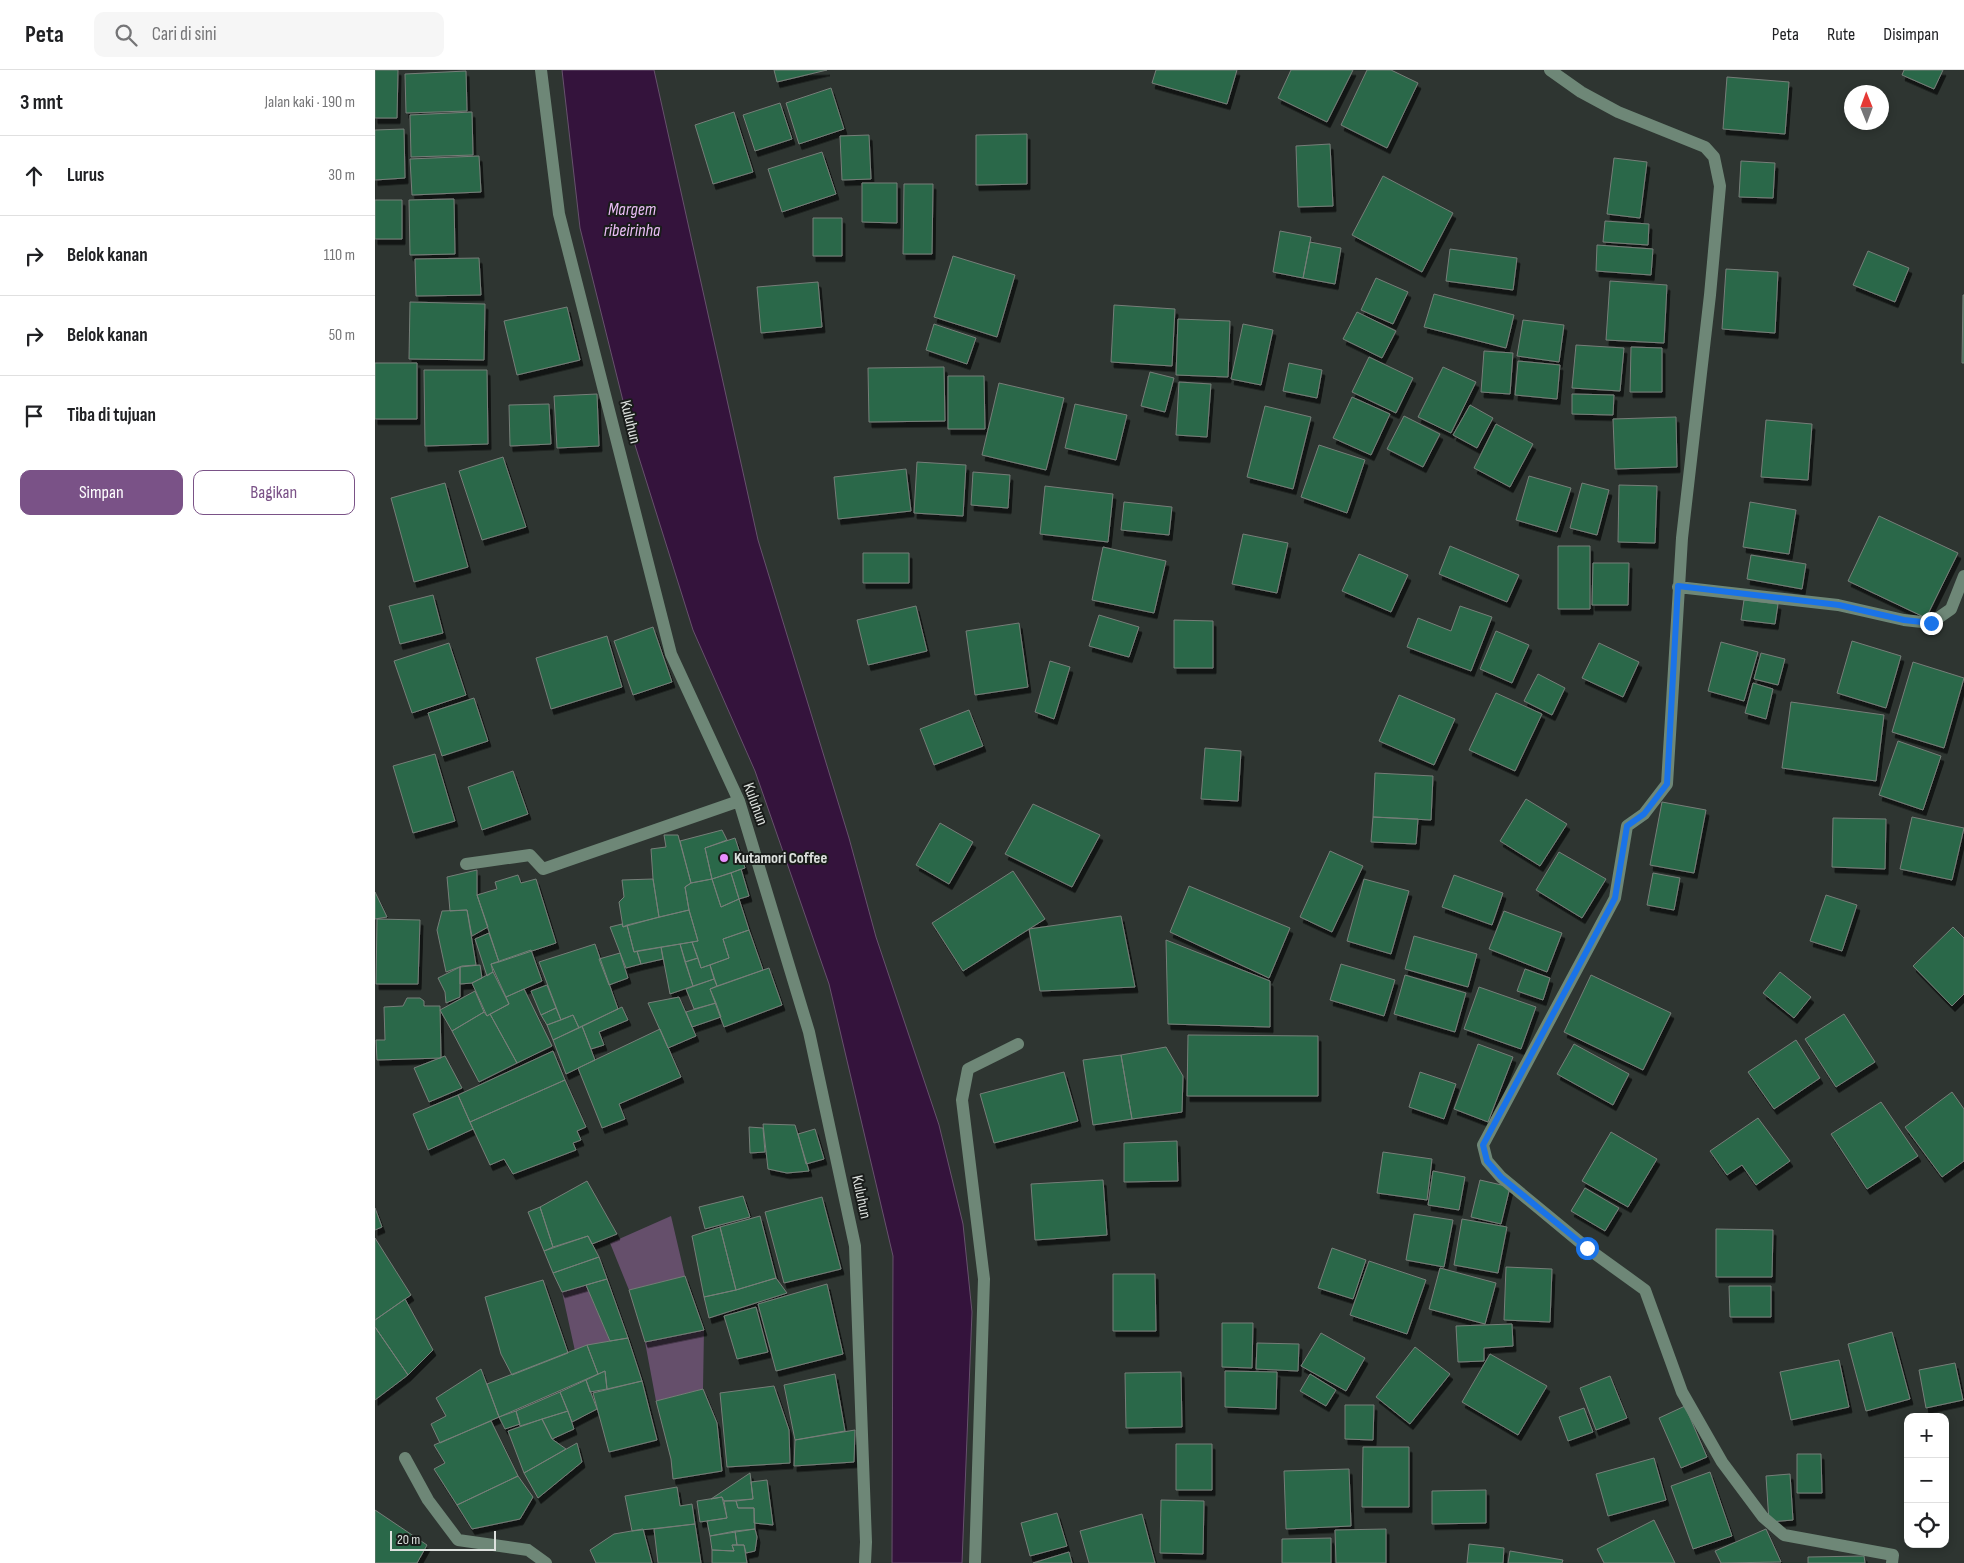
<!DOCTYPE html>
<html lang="id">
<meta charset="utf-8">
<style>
body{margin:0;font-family:"Sofia Sans Condensed",sans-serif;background:#f6f6f6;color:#202124}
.controls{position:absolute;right:15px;bottom:15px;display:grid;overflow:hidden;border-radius:10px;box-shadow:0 2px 8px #0003}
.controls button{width:45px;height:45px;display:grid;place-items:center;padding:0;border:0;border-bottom:1px solid #e0e0e0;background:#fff;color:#202124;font:25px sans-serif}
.compass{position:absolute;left:1469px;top:15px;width:45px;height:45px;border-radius:50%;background:#fff;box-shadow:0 2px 8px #0003;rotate:359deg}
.scale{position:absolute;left:15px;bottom:12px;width:106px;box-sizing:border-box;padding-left:5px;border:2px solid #dde1de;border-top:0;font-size:14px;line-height:18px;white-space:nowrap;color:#dde1de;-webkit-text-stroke:4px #191c1a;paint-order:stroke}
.stop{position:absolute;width:15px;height:15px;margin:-11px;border:4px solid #1a73e8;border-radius:50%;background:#fff}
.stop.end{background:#1a73e8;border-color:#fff;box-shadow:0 1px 5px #0008}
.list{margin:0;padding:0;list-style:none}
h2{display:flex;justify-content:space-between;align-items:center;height:65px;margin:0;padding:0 20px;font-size:21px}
h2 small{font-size:16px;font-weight:400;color:#757577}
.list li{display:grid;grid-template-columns:32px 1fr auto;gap:15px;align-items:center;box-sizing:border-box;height:80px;padding:0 20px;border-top:1px solid #e0e0e0}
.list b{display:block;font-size:19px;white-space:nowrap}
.list em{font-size:16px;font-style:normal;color:#757577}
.actions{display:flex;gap:10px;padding:15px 20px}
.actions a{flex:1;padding:11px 0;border:1px solid #7a5287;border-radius:10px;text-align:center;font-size:18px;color:#7a5287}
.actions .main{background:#7a5287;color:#fff}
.icon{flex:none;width:28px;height:28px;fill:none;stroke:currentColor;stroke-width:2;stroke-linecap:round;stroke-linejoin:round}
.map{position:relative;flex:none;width:1589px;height:1493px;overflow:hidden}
header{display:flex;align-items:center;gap:30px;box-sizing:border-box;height:70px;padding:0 25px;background:#fff;border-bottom:1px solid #e0e0e0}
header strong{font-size:24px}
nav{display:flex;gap:28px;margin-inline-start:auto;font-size:18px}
.search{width:350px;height:45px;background:#f6f6f6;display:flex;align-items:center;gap:12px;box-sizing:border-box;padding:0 18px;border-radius:10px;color:#757577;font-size:19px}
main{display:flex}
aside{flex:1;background:#fff}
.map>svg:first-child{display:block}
.green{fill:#654f6b}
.water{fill:#34133c;stroke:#67516d}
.building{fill:#2b6848;stroke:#767e79;filter:url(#shadow)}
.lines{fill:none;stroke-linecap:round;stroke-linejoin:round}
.minor{stroke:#6e8777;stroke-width:12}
.route{stroke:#1a73e8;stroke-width:6}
.poi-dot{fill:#e88eff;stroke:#191c1a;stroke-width:2}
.labels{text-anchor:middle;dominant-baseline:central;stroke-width:4;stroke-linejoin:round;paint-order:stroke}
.street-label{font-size:16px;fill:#dde1de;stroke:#191c1a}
.poi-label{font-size:16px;font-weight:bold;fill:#dde1de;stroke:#191c1a;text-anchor:start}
.water-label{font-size:18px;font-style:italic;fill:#ebbef6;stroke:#191c1a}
</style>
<header>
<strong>Peta</strong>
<div class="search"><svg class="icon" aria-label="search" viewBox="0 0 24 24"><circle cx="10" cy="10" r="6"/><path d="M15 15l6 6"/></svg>Cari di sini</div>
<nav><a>Peta</a><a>Rute</a><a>Disimpan</a></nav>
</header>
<main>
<aside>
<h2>3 mnt<small>Jalan kaki · 190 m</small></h2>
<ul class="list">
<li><svg class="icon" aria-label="ahead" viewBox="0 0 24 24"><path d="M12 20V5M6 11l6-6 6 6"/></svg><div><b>Lurus</b></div><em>30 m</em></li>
<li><svg class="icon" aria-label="right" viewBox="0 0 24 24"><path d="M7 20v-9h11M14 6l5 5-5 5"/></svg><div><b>Belok kanan</b></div><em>110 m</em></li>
<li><svg class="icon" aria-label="right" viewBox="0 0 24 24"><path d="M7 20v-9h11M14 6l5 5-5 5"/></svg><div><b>Belok kanan</b></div><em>50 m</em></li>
<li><svg class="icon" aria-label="arrive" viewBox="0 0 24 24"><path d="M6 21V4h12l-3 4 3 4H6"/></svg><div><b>Tiba di tujuan</b></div></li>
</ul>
<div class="actions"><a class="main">Simpan</a><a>Bagikan</a></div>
</aside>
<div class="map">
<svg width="1589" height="1493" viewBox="0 0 1589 1493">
<defs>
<filter id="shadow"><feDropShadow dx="3" dy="5.5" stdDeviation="0" flood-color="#0009"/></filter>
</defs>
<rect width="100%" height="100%" fill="#2e3531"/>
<path class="green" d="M296 1146 310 1206 254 1220 235 1173Z
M211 1215 235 1271 200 1281 187 1222Z
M329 1260 328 1319 281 1331 270 1272Z"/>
<path class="water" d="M187 0H279L383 470 474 768 501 867 564 1055 588 1154 597 1242 587 1493H517L518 1186 454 914 380 701 318 560 255 359 205 158Z"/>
<path class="building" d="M0 0H23L22 48H0Z
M399 0H452L402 12Z
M781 0H862L852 34 777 13Z
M916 0H978L952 52 903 28Z
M992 0H1016L1043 13 1012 78 966 55Z
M1529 0H1568L1559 19 1527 5Z
M91 1 92 41 31 43 30 4Z
M1352 7 1414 12 1410 64 1348 59Z
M456 18 469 59 424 74 411 33Z
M405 33 417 69 380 81 368 45Z
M97 42 98 85 36 87 35 45Z
M359 42 378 102 338 114 320 55Z
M29 59 30 108 0 110V60Z
M652 64V114L601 115V65Z
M494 65 496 109 467 110 465 66Z
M955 74 958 136 923 137 921 76Z
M447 82 461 124 407 142 393 99Z
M104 86 106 122 37 125 35 89Z
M1239 88 1272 92 1265 148 1232 144Z
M1366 91 1400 93 1398 128 1364 127Z
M1008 106 1078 143 1047 202 977 165Z
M487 113H522V153L487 152Z
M529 114H558L557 184H528Z
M79 129 80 184 35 185 34 130Z
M0 130H27V169H0Z
M438 148H467V186H438Z
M1230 151 1274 154 1273 175 1228 172Z
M905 161 936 167 928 208 898 202Z
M935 172 966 178 960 214 928 208Z
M1222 175 1278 179 1276 205 1221 201Z
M1075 179 1142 188 1138 220 1071 211Z
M1493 181 1534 198 1520 232 1478 215Z
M578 186 640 205 622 267 559 247Z
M104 188 106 225 41 226 40 189Z
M1351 199 1403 202 1400 263 1347 259Z
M1001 208 1033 222 1018 254 986 240Z
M1235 211 1292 215 1289 273 1231 270Z
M443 212 447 257 386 263 382 217Z
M1059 224 1139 245 1131 278 1049 257Z
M1588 225H1589V293H1587Z
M35 232 110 234 109 290 34 289Z
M739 235 800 239 797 296 736 292Z
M192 237 205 290 142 305 129 251Z
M982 242 1021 261 1007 288 968 269Z
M803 249 855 251 853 307 801 305Z
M1148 250 1189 255 1184 292 1142 286Z
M559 254 601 268 592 294 551 280Z
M868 254 898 260 886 315 856 309Z
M1201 275 1249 278 1245 321 1197 318Z
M1256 277 1287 278V322H1255Z
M1109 281 1138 283 1135 324 1106 322Z
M994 287 1038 308 1021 343 977 322Z
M1143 291 1185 295 1182 329 1140 325Z
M0 293H42V349H0Z
M914 293 947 300 942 328 908 321Z
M569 297 570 351 494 352 493 298Z
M1068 297 1101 312 1076 363 1043 347Z
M49 300H112L113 374 50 376Z
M775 302 799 308 790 342 766 336Z
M573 306H609L610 359H573Z
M804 312 836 314 832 367 801 365Z
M624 313 689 328 671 400 607 385Z
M222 324 224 376 182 378 179 326Z
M1197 324 1239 325 1238 345 1197 344Z
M977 327 1015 344 996 385 958 368Z
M174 334 176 374 135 376 134 335Z
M700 334 752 345 741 390 690 378Z
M1095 335 1118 348 1102 378 1078 365Z
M890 336 936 347 918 419 872 407Z
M1029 346 1065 364 1048 397 1012 379Z
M1301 347 1302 397 1240 399 1238 349Z
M1391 350 1437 354 1433 410 1386 407Z
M1121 354 1158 374 1135 417 1099 398Z
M944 375 990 390 972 443 926 427Z
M128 387 151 457 107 470 84 401Z
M542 392 591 395 588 446 539 443Z
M531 399 536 441 463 449 459 407Z
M598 402 635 405 633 438 596 435Z
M1154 406 1196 418 1182 462 1141 450Z
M70 413 93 497 39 512 16 428Z
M1207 413 1234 420 1222 465 1195 458Z
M1244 415 1282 416 1280 473 1243 472Z
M670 416 738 424 733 472 665 464Z
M749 432 797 437 794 465 746 460Z
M1375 432 1421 440 1414 484 1368 477Z
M1504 446 1583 483 1551 548 1473 511Z
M868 464 913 473 902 523 857 514Z
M1075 476 1144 505 1132 532 1064 504Z
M1183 476H1215V539H1183Z
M728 477 791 491 779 543 717 530Z
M488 483H534V513H488Z
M984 484 1033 505 1016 542 967 521Z
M1376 485 1431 494 1427 519 1372 509Z
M1218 493H1254L1253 535H1217Z
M58 525 68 563 25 574 14 536Z
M1369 530 1403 534 1400 554 1366 550Z
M541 536 552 581 493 595 482 550Z
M1085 536 1117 547 1096 601 1032 577 1043 548 1076 561Z
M724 545 764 557 754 587 714 576Z
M799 550 838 551V598H799Z
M644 553 653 617 600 625 591 561Z
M278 557 297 612 258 625 239 571Z
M1121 561 1154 575 1137 613 1105 599Z
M232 566 247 617 176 639 161 588Z
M1477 571 1526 586 1511 638 1462 623Z
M1346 572 1383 582 1369 631 1333 621Z
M74 573 91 625 37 643 19 591Z
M1224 573 1264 592 1248 627 1207 608Z
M1386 583 1410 589 1403 615 1379 609Z
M675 591 695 597 679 649 660 642Z
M1538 592 1589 608 1569 678 1517 662Z
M1163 604 1190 618 1177 645 1149 631Z
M1378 613 1398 619 1391 649 1370 643Z
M1121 623 1167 644 1140 701 1094 680Z
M1024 625 1080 649 1059 695 1004 671Z
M99 628 113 671 67 686 53 643Z
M1416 632 1509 645 1501 711 1407 698Z
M594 640 608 676 559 695 545 659Z
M1523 671 1566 686 1548 740 1504 725Z
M830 678 866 681 863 731 826 729Z
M60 684 80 751 38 763 18 696Z
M138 701 153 744 107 760 93 717Z
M1000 703 1058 706 1056 750 998 747Z
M1151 729 1192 754 1165 796 1125 771Z
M1287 732 1331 740 1319 803 1275 795Z
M658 734 725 765 697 817 630 784Z
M998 747 1043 749 1041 774 996 772Z
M1537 747 1589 758 1577 810 1525 799Z
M1458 748 1511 749 1510 799 1457 797Z
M565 753 598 772 574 814 541 795Z
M347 760 352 770 330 778 337 809 316 813 305 771Z
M289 765H303L316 813 310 817 314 840 284 847 278 809 276 779 291 777Z
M360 768 370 798 337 809 330 778Z
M955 781 988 796 957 862 925 847Z
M1184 782 1231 809 1207 848 1161 820Z
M366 799 374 826 364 829 356 803Z
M102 800V825L113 857 97 866 92 840 75 841 72 807Z
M638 801 670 849 588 901 557 853Z
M356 803 364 829 346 837 337 809Z
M1278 803 1305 808 1299 840 1272 835Z
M143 805 146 813 161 809 181 873 124 892 102 825 122 819 120 812Z
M1079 805 1128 823 1117 855 1067 837Z
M278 809 284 847 248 857 244 832 249 827 247 810Z
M337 809 346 837 364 829 374 860 348 869 354 888 326 898 317 872 323 871 314 840 310 817 316 813Z
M989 809 1034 821 1016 884 972 871Z
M814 816 915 858 894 908 795 862Z
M0 822 12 847 0 849Z
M1451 825 1482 835 1467 881 1435 871Z
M92 840 101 895 87 896 71 902 62 860 67 841Z
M314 840 323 871 259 882 252 855Z
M1129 841 1187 863 1172 902 1114 879Z
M746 846 760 917 665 921 654 859Z
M2 849 45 850 43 914H1Z
M247 854 248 857 252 855 259 882 262 881 266 894 251 898 235 857Z
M1578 857 1589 868V924L1577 936 1538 896Z
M374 860 388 900 342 916 335 895 354 888 348 869Z
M114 863 124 892 116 894 118 902 112 906 100 869Z
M1039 866 1102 884 1093 917 1030 899Z
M791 870 895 911V957L793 954Z
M317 872 323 888 310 892 305 874Z
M220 874 243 939 204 958 198 945 186 950 164 892Z
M305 874 318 916 295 924 286 877Z
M286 877 288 889 266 894 262 881Z
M156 880 167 911 131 927 116 894Z
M245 883 253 908 234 915 224 889Z
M323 888 326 898 335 895 339 909 318 916 310 892Z
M966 894 1020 910 1009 946 955 930Z
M105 895 107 908 97 913 85 914V897Z
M85 897V927L71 933 70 922 63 908Z
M394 898 407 935 349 957 335 919Z
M1150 899 1175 908 1168 930 1142 921Z
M118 902 134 934 112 946 97 913Z
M1405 902 1436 927 1419 948 1388 923Z
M1030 905 1091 923 1080 962 1019 944Z
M1216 905 1296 943 1268 1000 1189 962Z
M339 909 342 916 335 919 341 933 319 939 311 919Z
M172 915 181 938 166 945 156 921Z
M1104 917 1161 937 1146 979 1089 959Z
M149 919 177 976 142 993 115 944 134 934 131 927Z
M100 921 109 942 77 961 65 940Z
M304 927 321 966 293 978 273 933Z
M32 928H45L49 931V936H65L66 988 2 990 1 970H10L9 937 28 936Z
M341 933 346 947 317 957 311 942Z
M247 937 253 950 224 962 229 975 216 979 207 956Z
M181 938 186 950 172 955 166 945Z
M109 942 112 946 115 944 142 993 104 1012 77 961Z
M1469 944 1500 992 1461 1017 1430 969Z
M198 945 204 958 178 970 172 955Z
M207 956 220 990 191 1004 178 970Z
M285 959 306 1007 244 1034 250 1049 227 1058 203 998Z
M813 965 943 966V1026H812Z
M1421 970 1445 1008 1399 1039 1373 1002Z
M1103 974 1138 987 1113 1052 1079 1039Z
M1199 974 1254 1004 1238 1035 1182 1004Z
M791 977 808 1006 807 1042 757 1049 746 985Z
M178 981 190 1010 95 1052 83 1025Z
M746 985 757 1049 718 1055 708 990Z
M70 986 87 1018 54 1032 39 998Z
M689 1002 703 1051 619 1073 605 1024Z
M1045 1002 1081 1014 1069 1049 1034 1037Z
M190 1010 211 1057 202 1061 206 1070 198 1073 201 1080 138 1104 129 1089 115 1095 95 1052Z
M1577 1022 1589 1039V1091L1567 1107 1530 1057Z
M83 1025 98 1059 53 1080 38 1044Z
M1506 1032 1543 1086 1492 1119 1456 1064Z
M1383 1048 1415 1091 1381 1115 1367 1095 1352 1105 1335 1081Z
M388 1054 420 1055 434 1101 412 1103 393 1099Z
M374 1057 388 1058 390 1082 375 1083Z
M440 1059 449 1089 431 1094 423 1064Z
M1236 1062 1282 1089 1253 1137 1207 1111Z
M802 1071 803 1111 749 1112V1073Z
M1008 1082 1057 1089 1052 1130 1002 1123Z
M1058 1101 1090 1107 1084 1140 1053 1135Z
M728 1110 732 1165 660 1170 656 1114Z
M1105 1110 1135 1117 1126 1154 1096 1147Z
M212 1111 242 1164 217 1174 213 1166 178 1177 165 1137Z
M1210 1118 1244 1138 1230 1161 1196 1141Z
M368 1126 375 1147 330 1159 324 1137Z
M447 1127 466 1199 409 1213 390 1142Z
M165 1137 178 1177 169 1181 153 1142Z
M0 1138 7 1157 0 1160Z
M1039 1144 1078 1150 1069 1197 1031 1190Z
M385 1146 401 1208 361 1220 345 1157Z
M1087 1149 1132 1157 1123 1203 1079 1195Z
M345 1157 361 1220 329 1227 317 1166Z
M1341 1159 1398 1160 1397 1207H1341Z
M213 1166 224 1187 178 1203 169 1181Z
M0 1168 36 1225 0 1250Z
M957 1178 991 1190 978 1229 943 1218Z
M224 1187 232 1209 187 1222 178 1203Z
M994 1191 1051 1210 1032 1264 975 1245Z
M1131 1197 1177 1199 1175 1252 1129 1250Z
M1065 1198 1121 1213 1110 1254 1054 1239Z
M738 1204H780L781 1261H738Z
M310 1206 329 1260 270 1272 254 1220Z
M401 1208 412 1223 334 1248 329 1227 361 1220Z
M232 1209 253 1268 235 1271 211 1215Z
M168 1210 193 1283 137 1305 126 1284 110 1227Z
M452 1214 468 1284 401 1301 383 1234Z
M1354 1216H1396V1247H1355Z
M30 1229 58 1280 33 1305 0 1257V1250Z
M381 1237 393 1282 362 1289 349 1246Z
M847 1253H878L877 1298 847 1297Z
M1137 1254 1138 1276 1109 1278V1291L1083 1292 1081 1256Z
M0 1257 33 1305 0 1330Z
M1517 1262 1535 1329 1491 1341 1473 1274Z
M946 1263 990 1288 971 1321 926 1296Z
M253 1268 267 1311 232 1319 230 1301 223 1304 212 1275Z
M882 1273 924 1274 923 1301 881 1299Z
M212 1275 223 1304 124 1347 112 1314Z
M1040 1277 1075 1304 1035 1354 1001 1327Z
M1115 1284 1172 1316 1143 1365 1087 1332Z
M1464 1290 1474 1337 1416 1350 1405 1302Z
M1580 1293 1588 1330 1551 1338 1544 1300Z
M106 1299 124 1347 65 1373 56 1354 71 1346 61 1328Z
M230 1301 232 1319 215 1322 211 1310Z
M850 1301 902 1302 901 1339 850 1337Z
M806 1302 807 1357 751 1358 750 1303Z
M460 1304 470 1361 420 1370 409 1315Z
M935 1304 961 1320 951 1336 925 1321Z
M1235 1306 1252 1348 1221 1360 1205 1318Z
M211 1310 222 1339 197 1352 185 1322Z
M267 1311 282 1370 234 1382 218 1323Z
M399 1316 414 1360 415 1393 352 1397 345 1323Z
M328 1319 342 1353 347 1401 298 1409 296 1389 281 1331Z
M185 1322 193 1341 145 1356 141 1341Z
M970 1335H999L998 1370 970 1369Z
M1310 1336 1332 1387 1306 1398 1284 1348Z
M1209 1338 1218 1362 1193 1371 1184 1347Z
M141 1341 145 1354 130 1359 124 1347Z
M193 1341 199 1359 177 1369 167 1349Z
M167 1349 177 1369 191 1379 149 1403 133 1361Z
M116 1351 143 1406 82 1435 59 1399 70 1393 59 1375Z
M480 1360 479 1392 419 1396 420 1370Z
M202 1373 207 1392 163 1428 149 1403Z
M801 1374H837V1420H801Z
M988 1377H1034V1437H987Z
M1422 1384H1446L1447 1423H1422Z
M1279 1388 1291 1430 1233 1446 1221 1404Z
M974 1399 976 1456 911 1459 909 1401Z
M1335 1402 1357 1466 1318 1479 1296 1416Z
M375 1403 378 1429 349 1431 347 1427 336 1429Z
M1415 1404 1418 1450 1394 1452 1391 1406Z
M143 1406 158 1427 145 1449 97 1459 82 1435Z
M392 1410 398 1455 379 1453V1438H363L361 1431 378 1429 376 1412Z
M302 1417 305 1436 317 1434 320 1454 257 1461 250 1426Z
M1111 1420V1453L1057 1454V1421Z
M347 1427 352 1448 325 1452 322 1431Z
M786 1430 829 1431 828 1484 785 1483Z
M349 1431H361L363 1438H379L380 1459 335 1466 332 1451 352 1448Z
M0 1440 52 1475 42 1493H0Z
M682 1443 692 1476 655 1486 646 1453Z
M767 1444 780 1493H714L705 1461Z
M1279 1450 1300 1493H1229L1222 1479Z
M320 1454 326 1493H283L279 1459Z
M268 1459 277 1493H221L215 1480 239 1464Z
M380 1459 382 1467 380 1481 371 1483 369 1475H362L360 1461Z
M1011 1459V1493H961L960 1460Z
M1391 1459 1406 1492 1346 1493 1340 1481Z
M360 1461 362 1475H357L359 1481 337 1480 335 1466Z
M956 1468V1493H907V1469Z
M1094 1474 1129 1478 1128 1493H1092Z
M357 1475H369L372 1493H337V1480L359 1481Z
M1135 1481 1188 1490 1187 1493H1133Z
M694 1482 697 1493H658Z
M1489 1486 1490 1493H1433V1487Z"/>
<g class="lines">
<path class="minor" d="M166 0 184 144 296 584 364 731 434 962 480 1176 491 1472 490 1493
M1175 0 1206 22 1243 42 1330 77 1339 87 1345 116 1335 225 1307 468 1292 714 1269 744 1252 756 1240 828 1108 1075 1112 1091 1126 1107 1212 1178 1270 1220 1307 1322 1347 1392 1388 1447 1409 1465 1518 1485 1517 1493
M1303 517 1463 535 1529 550 1556 553 1576 539 1589 506
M91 794 155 785 168 799 364 731
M30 1388 53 1430 83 1470 153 1480 171 1493
M600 1493 609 1209 587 1030 593 999 643 974"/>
</g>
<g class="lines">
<path class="route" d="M1212 1178 1126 1107 1112 1091 1108 1075 1240 828 1252 756 1269 744 1292 714 1303 516 1464 535 1529 550 1556 553"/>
</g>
<circle class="poi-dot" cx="349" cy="788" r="5"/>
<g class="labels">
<g class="street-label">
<text transform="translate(255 352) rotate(76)">Kuluhun</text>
<text transform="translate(380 734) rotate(70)">Kuluhun</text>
<text transform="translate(486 1127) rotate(78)">Kuluhun</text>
</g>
<g class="poi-label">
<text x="359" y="788">Kutamori Coffee</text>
</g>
<g class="water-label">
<text x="257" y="139">Margem<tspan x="257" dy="21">ribeirinha</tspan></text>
</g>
</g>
</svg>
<div class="controls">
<button>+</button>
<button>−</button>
<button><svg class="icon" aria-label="locate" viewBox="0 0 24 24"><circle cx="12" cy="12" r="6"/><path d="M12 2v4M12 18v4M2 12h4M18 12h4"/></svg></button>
</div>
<svg class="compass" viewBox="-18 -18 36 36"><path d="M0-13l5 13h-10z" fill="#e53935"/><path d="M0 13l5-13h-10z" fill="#757577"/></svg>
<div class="scale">20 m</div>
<div class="stop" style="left:1212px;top:1178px"></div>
<div class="stop end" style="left:1556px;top:553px"></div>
</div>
</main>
